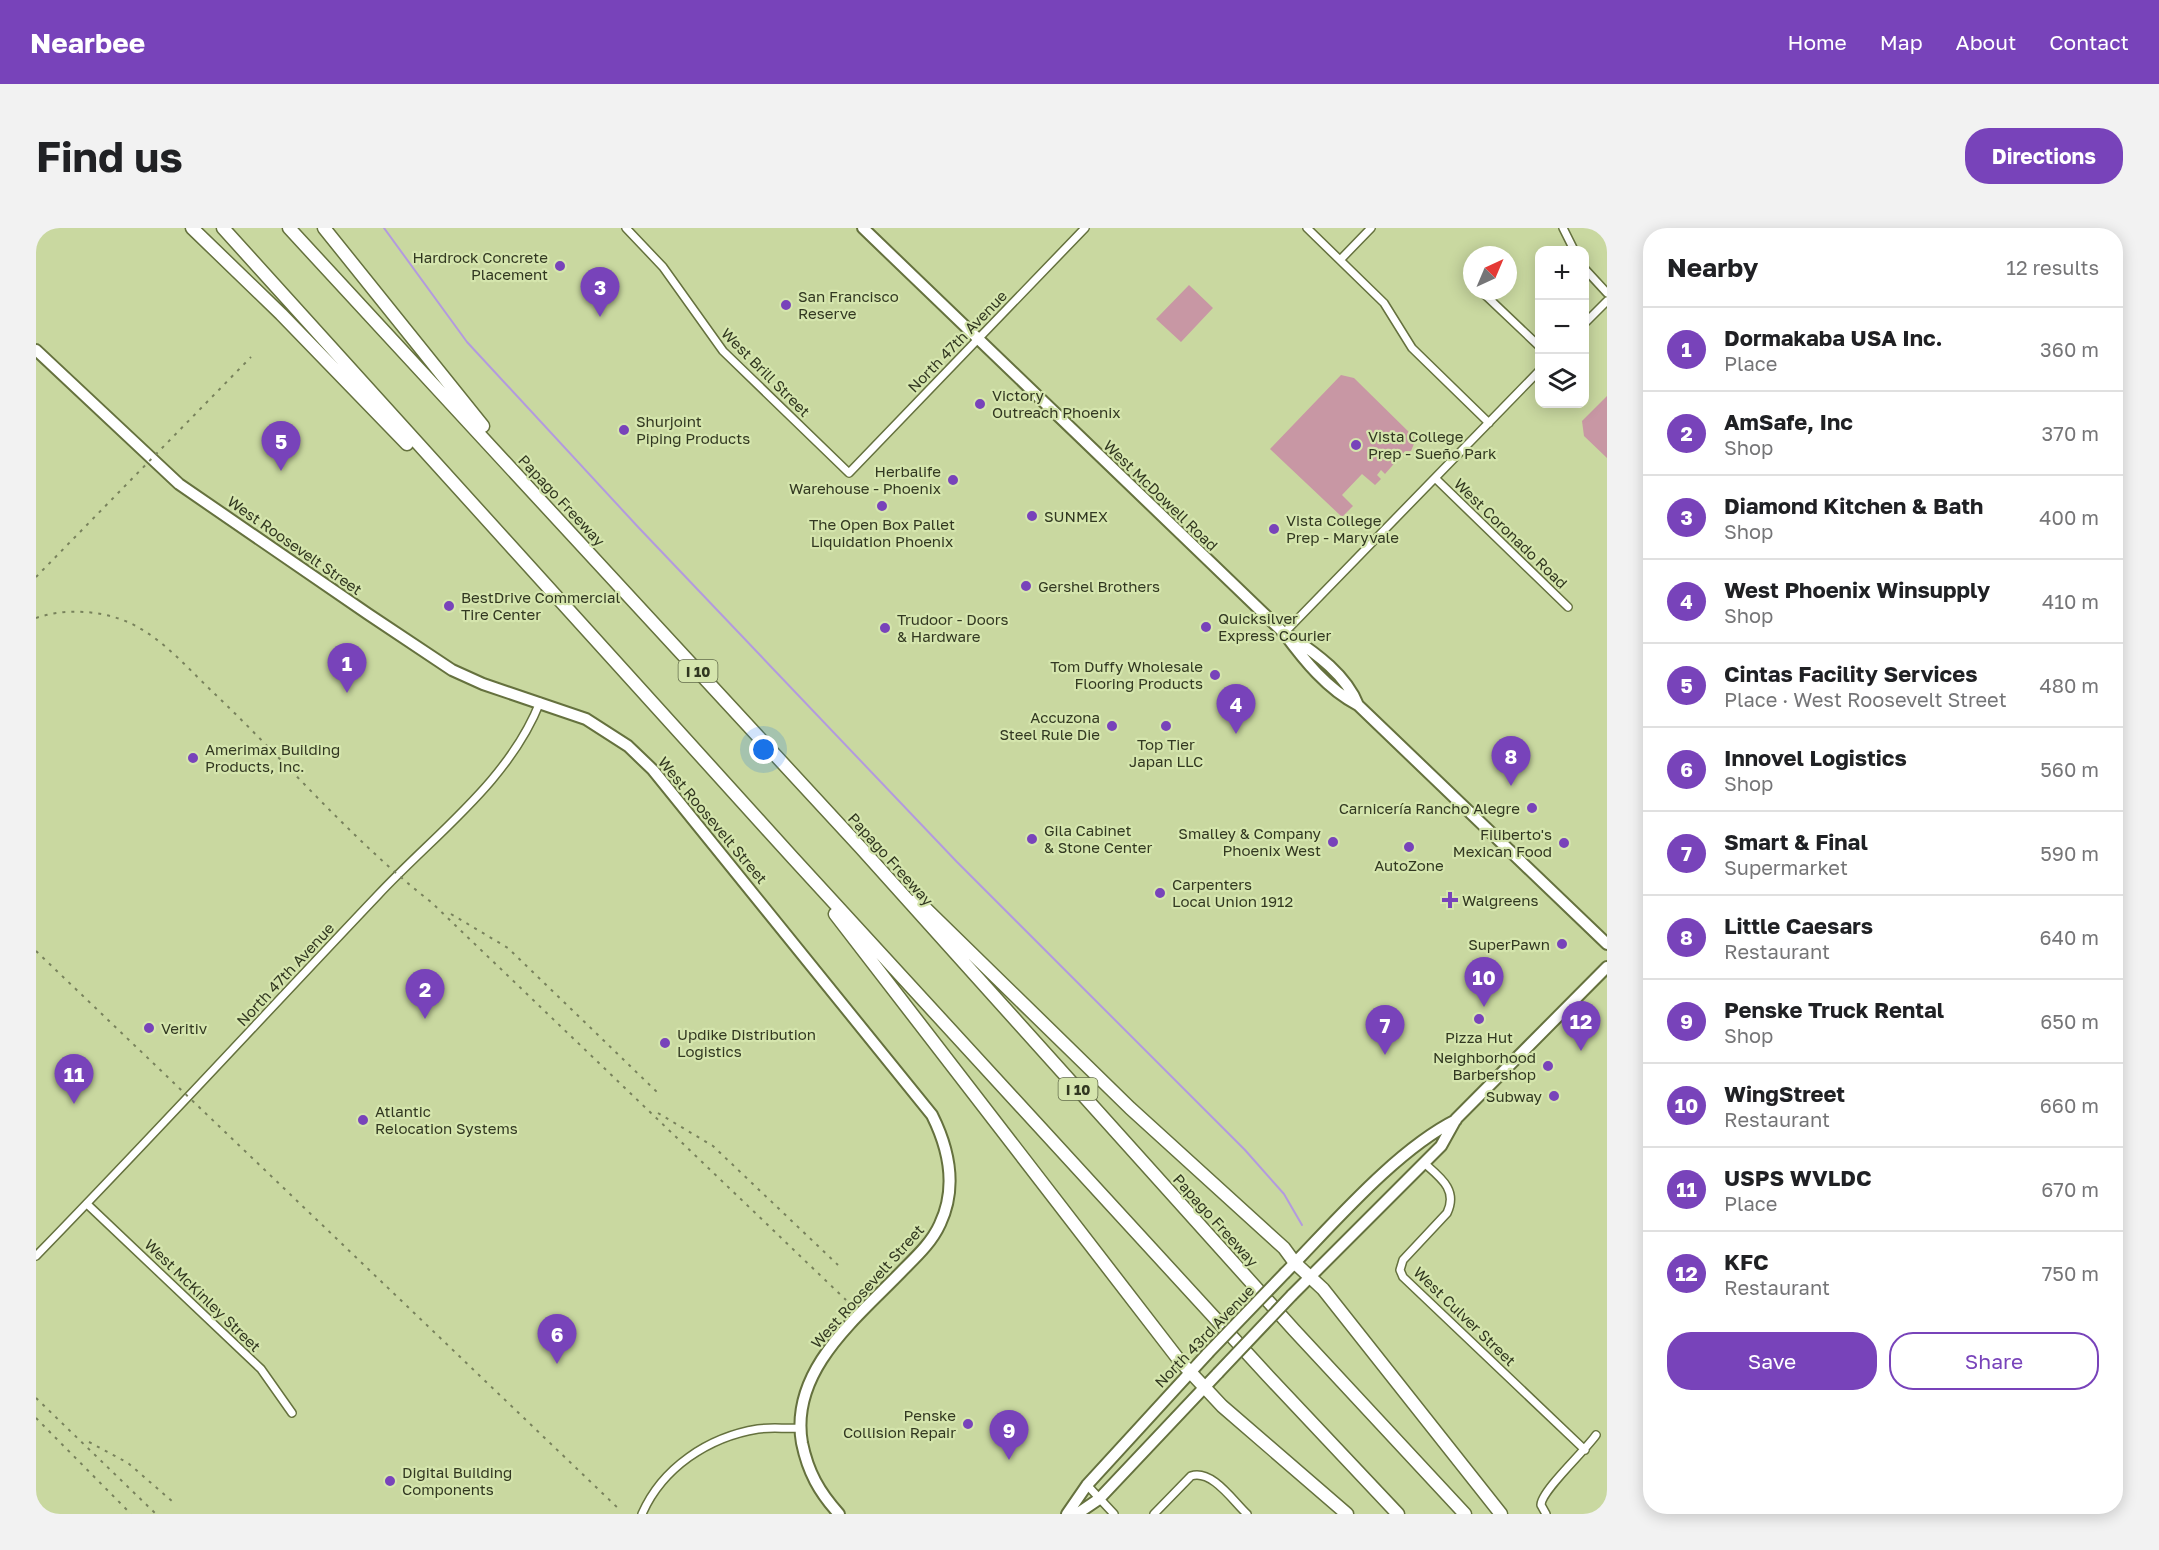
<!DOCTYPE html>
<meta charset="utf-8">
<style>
body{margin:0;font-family:"Golos Text",sans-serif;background:#f2f2f2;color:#202124}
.controls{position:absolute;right:18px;top:18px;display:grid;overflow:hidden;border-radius:12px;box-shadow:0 3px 15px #0003}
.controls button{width:54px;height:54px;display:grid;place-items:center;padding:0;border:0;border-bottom:2px solid #e0e0e0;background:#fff;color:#202124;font:30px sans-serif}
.compass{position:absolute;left:1427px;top:18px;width:54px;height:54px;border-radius:50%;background:#fff;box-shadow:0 3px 15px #0003;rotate:44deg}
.you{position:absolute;left:728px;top:522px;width:21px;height:21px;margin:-15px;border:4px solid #fff;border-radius:50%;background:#1a73e8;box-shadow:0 0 0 9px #1a73e833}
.badge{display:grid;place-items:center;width:39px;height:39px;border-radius:50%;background:#7843ba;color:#fff;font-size:20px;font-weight:700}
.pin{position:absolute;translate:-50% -50px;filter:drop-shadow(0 2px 3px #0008)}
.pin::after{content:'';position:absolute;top:32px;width:21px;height:18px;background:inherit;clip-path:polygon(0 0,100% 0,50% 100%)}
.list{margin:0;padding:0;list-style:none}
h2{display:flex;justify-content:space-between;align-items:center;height:78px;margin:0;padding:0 24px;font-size:26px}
h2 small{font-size:20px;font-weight:400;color:#757577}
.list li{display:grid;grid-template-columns:39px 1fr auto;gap:18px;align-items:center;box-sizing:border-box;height:84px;padding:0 24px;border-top:2px solid #e0e0e0}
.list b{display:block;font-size:22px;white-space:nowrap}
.list p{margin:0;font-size:20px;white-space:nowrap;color:#757577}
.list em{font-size:20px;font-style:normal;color:#757577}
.actions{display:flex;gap:12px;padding:18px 24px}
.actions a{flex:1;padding:14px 0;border:2px solid #7843ba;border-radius:24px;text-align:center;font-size:21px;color:#7843ba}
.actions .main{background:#7843ba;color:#fff}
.icon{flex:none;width:33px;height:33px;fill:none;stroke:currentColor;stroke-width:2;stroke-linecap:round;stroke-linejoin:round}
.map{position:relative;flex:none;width:1571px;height:1286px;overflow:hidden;border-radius:24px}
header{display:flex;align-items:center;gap:36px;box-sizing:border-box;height:84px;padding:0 30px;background:#7843ba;color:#fff}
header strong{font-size:28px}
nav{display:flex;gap:33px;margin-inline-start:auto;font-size:21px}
.intro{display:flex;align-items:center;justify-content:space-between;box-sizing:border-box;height:144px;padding:0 36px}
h1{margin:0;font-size:42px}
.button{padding:15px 27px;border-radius:24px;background:#7843ba;color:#fff;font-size:21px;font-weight:700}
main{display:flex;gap:36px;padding:0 36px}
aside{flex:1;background:#fff;border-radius:24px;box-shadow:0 3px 15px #0003}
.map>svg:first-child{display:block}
.green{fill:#c897a4}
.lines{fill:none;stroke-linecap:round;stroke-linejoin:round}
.stream{stroke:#b39adf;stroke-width:2}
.street-casing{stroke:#65713e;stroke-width:10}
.secondary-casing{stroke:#65713e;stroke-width:14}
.primary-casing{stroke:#65713e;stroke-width:14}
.highway-casing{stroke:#65713e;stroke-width:15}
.street{stroke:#fff;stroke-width:7}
.secondary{stroke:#fff;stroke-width:10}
.primary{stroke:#fff;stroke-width:10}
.highway{stroke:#fff;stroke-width:12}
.rail{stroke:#78825c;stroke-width:2;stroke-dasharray:3 6;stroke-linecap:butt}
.secondary-bridge-casing{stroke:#65713e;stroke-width:14;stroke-linecap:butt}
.secondary-bridge{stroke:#fff;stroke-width:10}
.poi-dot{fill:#7843ba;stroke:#d5e5ad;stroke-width:2}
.labels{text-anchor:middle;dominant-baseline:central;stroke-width:4.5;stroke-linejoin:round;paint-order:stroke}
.shield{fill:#d5e5ad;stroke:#636c4b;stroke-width:1.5}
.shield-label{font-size:14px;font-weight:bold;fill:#323821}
.poi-label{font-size:15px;fill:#323821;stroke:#d5e5ad;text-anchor:start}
.street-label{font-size:15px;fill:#323821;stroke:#d5e5ad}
</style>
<header>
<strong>Nearbee</strong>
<nav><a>Home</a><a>Map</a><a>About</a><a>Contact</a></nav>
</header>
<div class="intro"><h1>Find us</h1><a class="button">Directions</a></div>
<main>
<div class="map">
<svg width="1571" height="1286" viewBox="0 0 1571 1286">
<rect width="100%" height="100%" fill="#c9d8a0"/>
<path class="green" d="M1153 57 1177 80 1145 114 1120 91Z
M1305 147 1318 150 1380 211 1375 223H1369L1349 246 1345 242 1341 247 1345 251 1339 257 1326 246 1306 267 1317 278 1306 289 1234 221Z
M1571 168V230L1548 208 1546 193Z"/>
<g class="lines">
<path class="stream" d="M348 0 431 114 603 300 921 634 1209 922 1248 966 1266 997"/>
<defs>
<path id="street" d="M590 0 627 39 687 123 813 245 1049 0
M1271 0 1348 75 1376 120 1453 195
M1527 0 1538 22
M1304 32 1335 0
M1548 40 1571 65
M1445 63 1504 119
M1548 96 1571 73
M1399 250 1532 379
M1248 405 1504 142
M1388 935C1405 950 1422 962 1411 985L1367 1032 1364 1042 1367 1049 1549 1222
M51 976 225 1141 256 1185
M0 1028C116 909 228 787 342 667 399 606 473 553 504 474
M1051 1257 1078 1286
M606 1286C626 1240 672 1209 722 1201 735 1199 750 1201 764 1200
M1118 1286 1155 1248C1176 1241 1197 1273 1211 1286
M1510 1286 1505 1277C1505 1263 1549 1223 1560 1207"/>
<path id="secondary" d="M0 122 143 256 332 386 416 442 447 456 550 491 592 518 617 542 896 887C913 921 921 960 904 996 896 1014 881 1028 867 1042 822 1089 753 1142 766 1215 772 1244 783 1264 803 1286
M1249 1045C1297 996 1360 922 1420 892
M1256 1067 1405 918 1420 891 1571 739
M1031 1286 1051 1257 1172 1125
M1041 1286 1063 1271 1182 1145"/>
<path id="primary" d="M827 0 1248 405C1268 432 1291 461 1322 477L1571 716
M1254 408C1281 426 1310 447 1322 477"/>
<path id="highway" d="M156 0 245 86 371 216
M187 0 757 630 1232 1148 1362 1286
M253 0 825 620 1258 1102 1429 1286
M288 0 447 198
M881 672 1094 880 1248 1020 1259 1035 1287 1061 1465 1286
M799 686 1143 1132 1186 1178 1311 1286"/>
</defs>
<use href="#street" class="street-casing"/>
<use href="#secondary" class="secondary-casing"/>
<use href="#primary" class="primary-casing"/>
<use href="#highway" class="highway-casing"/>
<use href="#street" class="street"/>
<use href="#secondary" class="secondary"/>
<use href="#primary" class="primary"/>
<use href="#highway" class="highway"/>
<path class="rail" d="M0 349 215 129
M0 390C29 380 65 382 94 395 128 411 154 443 181 468 252 536 317 613 395 674L810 1072
M415 686 472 720 622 865
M0 723 584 1282
M622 885 677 918 802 1037
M0 1170 120 1286
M0 1190 95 1286
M53 1214 92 1235 137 1274"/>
<defs>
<path id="secondary-bridge" d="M1172 1125 1249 1045
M1182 1145 1256 1067"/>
</defs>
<use href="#secondary-bridge" class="secondary-bridge-casing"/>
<use href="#secondary-bridge" class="secondary-bridge"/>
</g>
<g class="poi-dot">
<circle cx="524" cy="38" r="6"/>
<circle cx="750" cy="77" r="6"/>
<circle cx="944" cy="176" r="6"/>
<circle cx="588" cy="202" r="6"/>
<circle cx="1320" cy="217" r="6"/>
<circle cx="917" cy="252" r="6"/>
<circle cx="846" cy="278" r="6"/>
<circle cx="996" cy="288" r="6"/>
<circle cx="1238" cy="301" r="6"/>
<circle cx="990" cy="358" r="6"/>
<circle cx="413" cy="378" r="6"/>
<circle cx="1170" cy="399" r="6"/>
<circle cx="849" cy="400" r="6"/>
<circle cx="1179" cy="447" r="6"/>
<circle cx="1076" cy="498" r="6"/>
<circle cx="1130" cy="498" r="6"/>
<circle cx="157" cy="530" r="6"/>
<circle cx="1496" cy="580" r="6"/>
<circle cx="996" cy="611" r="6"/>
<circle cx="1297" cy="614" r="6"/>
<circle cx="1528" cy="615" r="6"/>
<circle cx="1373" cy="619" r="6"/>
<circle cx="1124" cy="665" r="6"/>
<path d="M1411 663h6v6h6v6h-6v6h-6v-6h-6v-6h6z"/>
<circle cx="1526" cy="716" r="6"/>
<circle cx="1443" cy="791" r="6"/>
<circle cx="113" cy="800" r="6"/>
<circle cx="629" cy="815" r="6"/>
<circle cx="1512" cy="838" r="6"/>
<circle cx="1518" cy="868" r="6"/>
<circle cx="327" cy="892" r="6"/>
<circle cx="932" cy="1196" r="6"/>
<circle cx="354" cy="1253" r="6"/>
</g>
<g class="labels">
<g class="shield">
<rect x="642.5" y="432" width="39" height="22" rx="4.5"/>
<rect x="1022.5" y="850" width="39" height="22" rx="4.5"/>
</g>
<g class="shield-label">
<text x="662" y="443">I 10</text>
<text x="1042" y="861">I 10</text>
</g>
<g class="poi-label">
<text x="512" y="29" text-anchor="end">Hardrock Concrete<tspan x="512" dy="17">Placement</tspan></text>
<text x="762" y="68">San Francisco<tspan x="762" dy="17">Reserve</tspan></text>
<text x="956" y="167">Victory<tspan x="956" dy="17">Outreach Phoenix</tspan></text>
<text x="600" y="193">Shurjoint<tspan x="600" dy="17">Piping Products</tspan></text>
<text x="1332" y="208">Vista College<tspan x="1332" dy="17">Prep - Sueño Park</tspan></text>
<text x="905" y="243" text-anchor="end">Herbalife<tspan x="905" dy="17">Warehouse - Phoenix</tspan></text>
<text x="1008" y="288">SUNMEX</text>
<text x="1250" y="292">Vista College<tspan x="1250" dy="17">Prep - Maryvale</tspan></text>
<text x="846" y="296" text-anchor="middle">The Open Box Pallet<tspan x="846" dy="17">Liquidation Phoenix</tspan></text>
<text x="1002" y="358">Gershel Brothers</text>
<text x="425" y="369">BestDrive Commercial<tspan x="425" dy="17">Tire Center</tspan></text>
<text x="1182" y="390">Quicksilver<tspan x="1182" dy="17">Express Courier</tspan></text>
<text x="861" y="391">Trudoor - Doors<tspan x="861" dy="17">&amp; Hardware</tspan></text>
<text x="1167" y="438" text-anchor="end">Tom Duffy Wholesale<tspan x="1167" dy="17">Flooring Products</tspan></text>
<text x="1064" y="489" text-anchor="end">Accuzona<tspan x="1064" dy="17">Steel Rule Die</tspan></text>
<text x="1130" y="516" text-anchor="middle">Top Tier<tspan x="1130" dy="17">Japan LLC</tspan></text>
<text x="169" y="521">Amerimax Building<tspan x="169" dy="17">Products, Inc.</tspan></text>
<text x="1484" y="580" text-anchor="end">Carnicería Rancho Alegre</text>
<text x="1008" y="602">Gila Cabinet<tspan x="1008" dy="17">&amp; Stone Center</tspan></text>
<text x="1285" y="605" text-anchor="end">Smalley &amp; Company<tspan x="1285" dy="17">Phoenix West</tspan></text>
<text x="1516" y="606" text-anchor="end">Filiberto's<tspan x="1516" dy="17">Mexican Food</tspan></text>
<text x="1373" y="637" text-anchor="middle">AutoZone</text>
<text x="1136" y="656">Carpenters<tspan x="1136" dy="17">Local Union 1912</tspan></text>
<text x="1426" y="672">Walgreens</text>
<text x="1514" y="716" text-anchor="end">SuperPawn</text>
<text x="125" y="800">Veritiv</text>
<text x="641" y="806">Updike Distribution<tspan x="641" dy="17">Logistics</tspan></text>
<text x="1443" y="809" text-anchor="middle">Pizza Hut</text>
<text x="1500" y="829" text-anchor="end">Neighborhood<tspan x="1500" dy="17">Barbershop</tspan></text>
<text x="1506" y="868" text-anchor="end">Subway</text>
<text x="339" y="883">Atlantic<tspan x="339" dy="17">Relocation Systems</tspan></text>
<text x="920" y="1187" text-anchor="end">Penske<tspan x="920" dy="17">Collision Repair</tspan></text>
<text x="366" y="1244">Digital Building<tspan x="366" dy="17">Components</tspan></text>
</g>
<g class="street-label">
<text transform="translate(921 113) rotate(-46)">North 47th Avenue</text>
<text transform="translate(730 144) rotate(45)">West Brill Street</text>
<text transform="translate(1125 267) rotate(44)">West McDowell Road</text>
<text transform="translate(526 272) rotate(47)">Papago Freeway</text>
<text transform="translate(1475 305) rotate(44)">West Coronado Road</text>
<text transform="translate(259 317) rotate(35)">West Roosevelt Street</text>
<text transform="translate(677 592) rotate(50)">West Roosevelt Street</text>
<text transform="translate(855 631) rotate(48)">Papago Freeway</text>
<text transform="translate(249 746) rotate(-47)">North 47th Avenue</text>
<text transform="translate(1180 992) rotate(48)">Papago Freeway</text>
<text transform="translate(831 1058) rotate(-48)">West Roosevelt Street</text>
<text transform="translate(167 1067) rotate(44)">West McKinley Street</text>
<text transform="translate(1429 1088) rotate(44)">West Culver Street</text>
<text transform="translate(1168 1108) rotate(-46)">North 43rd Avenue</text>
</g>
</g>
</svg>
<div class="controls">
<button>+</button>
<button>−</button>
<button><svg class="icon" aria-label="layers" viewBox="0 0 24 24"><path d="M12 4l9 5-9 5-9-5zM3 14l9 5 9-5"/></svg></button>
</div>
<svg class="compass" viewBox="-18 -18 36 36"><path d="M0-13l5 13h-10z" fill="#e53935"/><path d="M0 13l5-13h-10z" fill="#757577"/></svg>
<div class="you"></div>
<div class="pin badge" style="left:311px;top:465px">1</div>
<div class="pin badge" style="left:389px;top:791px">2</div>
<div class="pin badge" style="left:564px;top:89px">3</div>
<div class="pin badge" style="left:1200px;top:506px">4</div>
<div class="pin badge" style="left:245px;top:243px">5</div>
<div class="pin badge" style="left:521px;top:1136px">6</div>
<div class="pin badge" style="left:1349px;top:827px">7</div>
<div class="pin badge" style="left:1475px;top:558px">8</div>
<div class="pin badge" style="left:973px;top:1232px">9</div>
<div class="pin badge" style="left:1448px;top:779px">10</div>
<div class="pin badge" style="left:38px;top:876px">11</div>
<div class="pin badge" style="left:1545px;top:823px">12</div>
</div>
<aside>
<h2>Nearby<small>12 results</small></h2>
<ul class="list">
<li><span class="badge">1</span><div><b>Dormakaba USA Inc.</b><p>Place</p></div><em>360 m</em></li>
<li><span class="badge">2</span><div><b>AmSafe, Inc</b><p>Shop</p></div><em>370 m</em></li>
<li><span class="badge">3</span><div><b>Diamond Kitchen &amp; Bath</b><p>Shop</p></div><em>400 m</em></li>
<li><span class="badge">4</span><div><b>West Phoenix Winsupply</b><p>Shop</p></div><em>410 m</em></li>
<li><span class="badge">5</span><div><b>Cintas Facility Services</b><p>Place · West Roosevelt Street</p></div><em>480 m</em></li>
<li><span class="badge">6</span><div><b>Innovel Logistics</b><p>Shop</p></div><em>560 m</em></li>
<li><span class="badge">7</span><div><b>Smart &amp; Final</b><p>Supermarket</p></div><em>590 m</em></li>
<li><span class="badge">8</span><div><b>Little Caesars</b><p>Restaurant</p></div><em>640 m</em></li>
<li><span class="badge">9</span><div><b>Penske Truck Rental</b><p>Shop</p></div><em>650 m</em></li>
<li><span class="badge">10</span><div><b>WingStreet</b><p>Restaurant</p></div><em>660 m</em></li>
<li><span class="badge">11</span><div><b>USPS WVLDC</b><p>Place</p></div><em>670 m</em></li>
<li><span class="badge">12</span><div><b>KFC</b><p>Restaurant</p></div><em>750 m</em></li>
</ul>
<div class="actions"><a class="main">Save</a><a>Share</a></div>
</aside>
</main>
